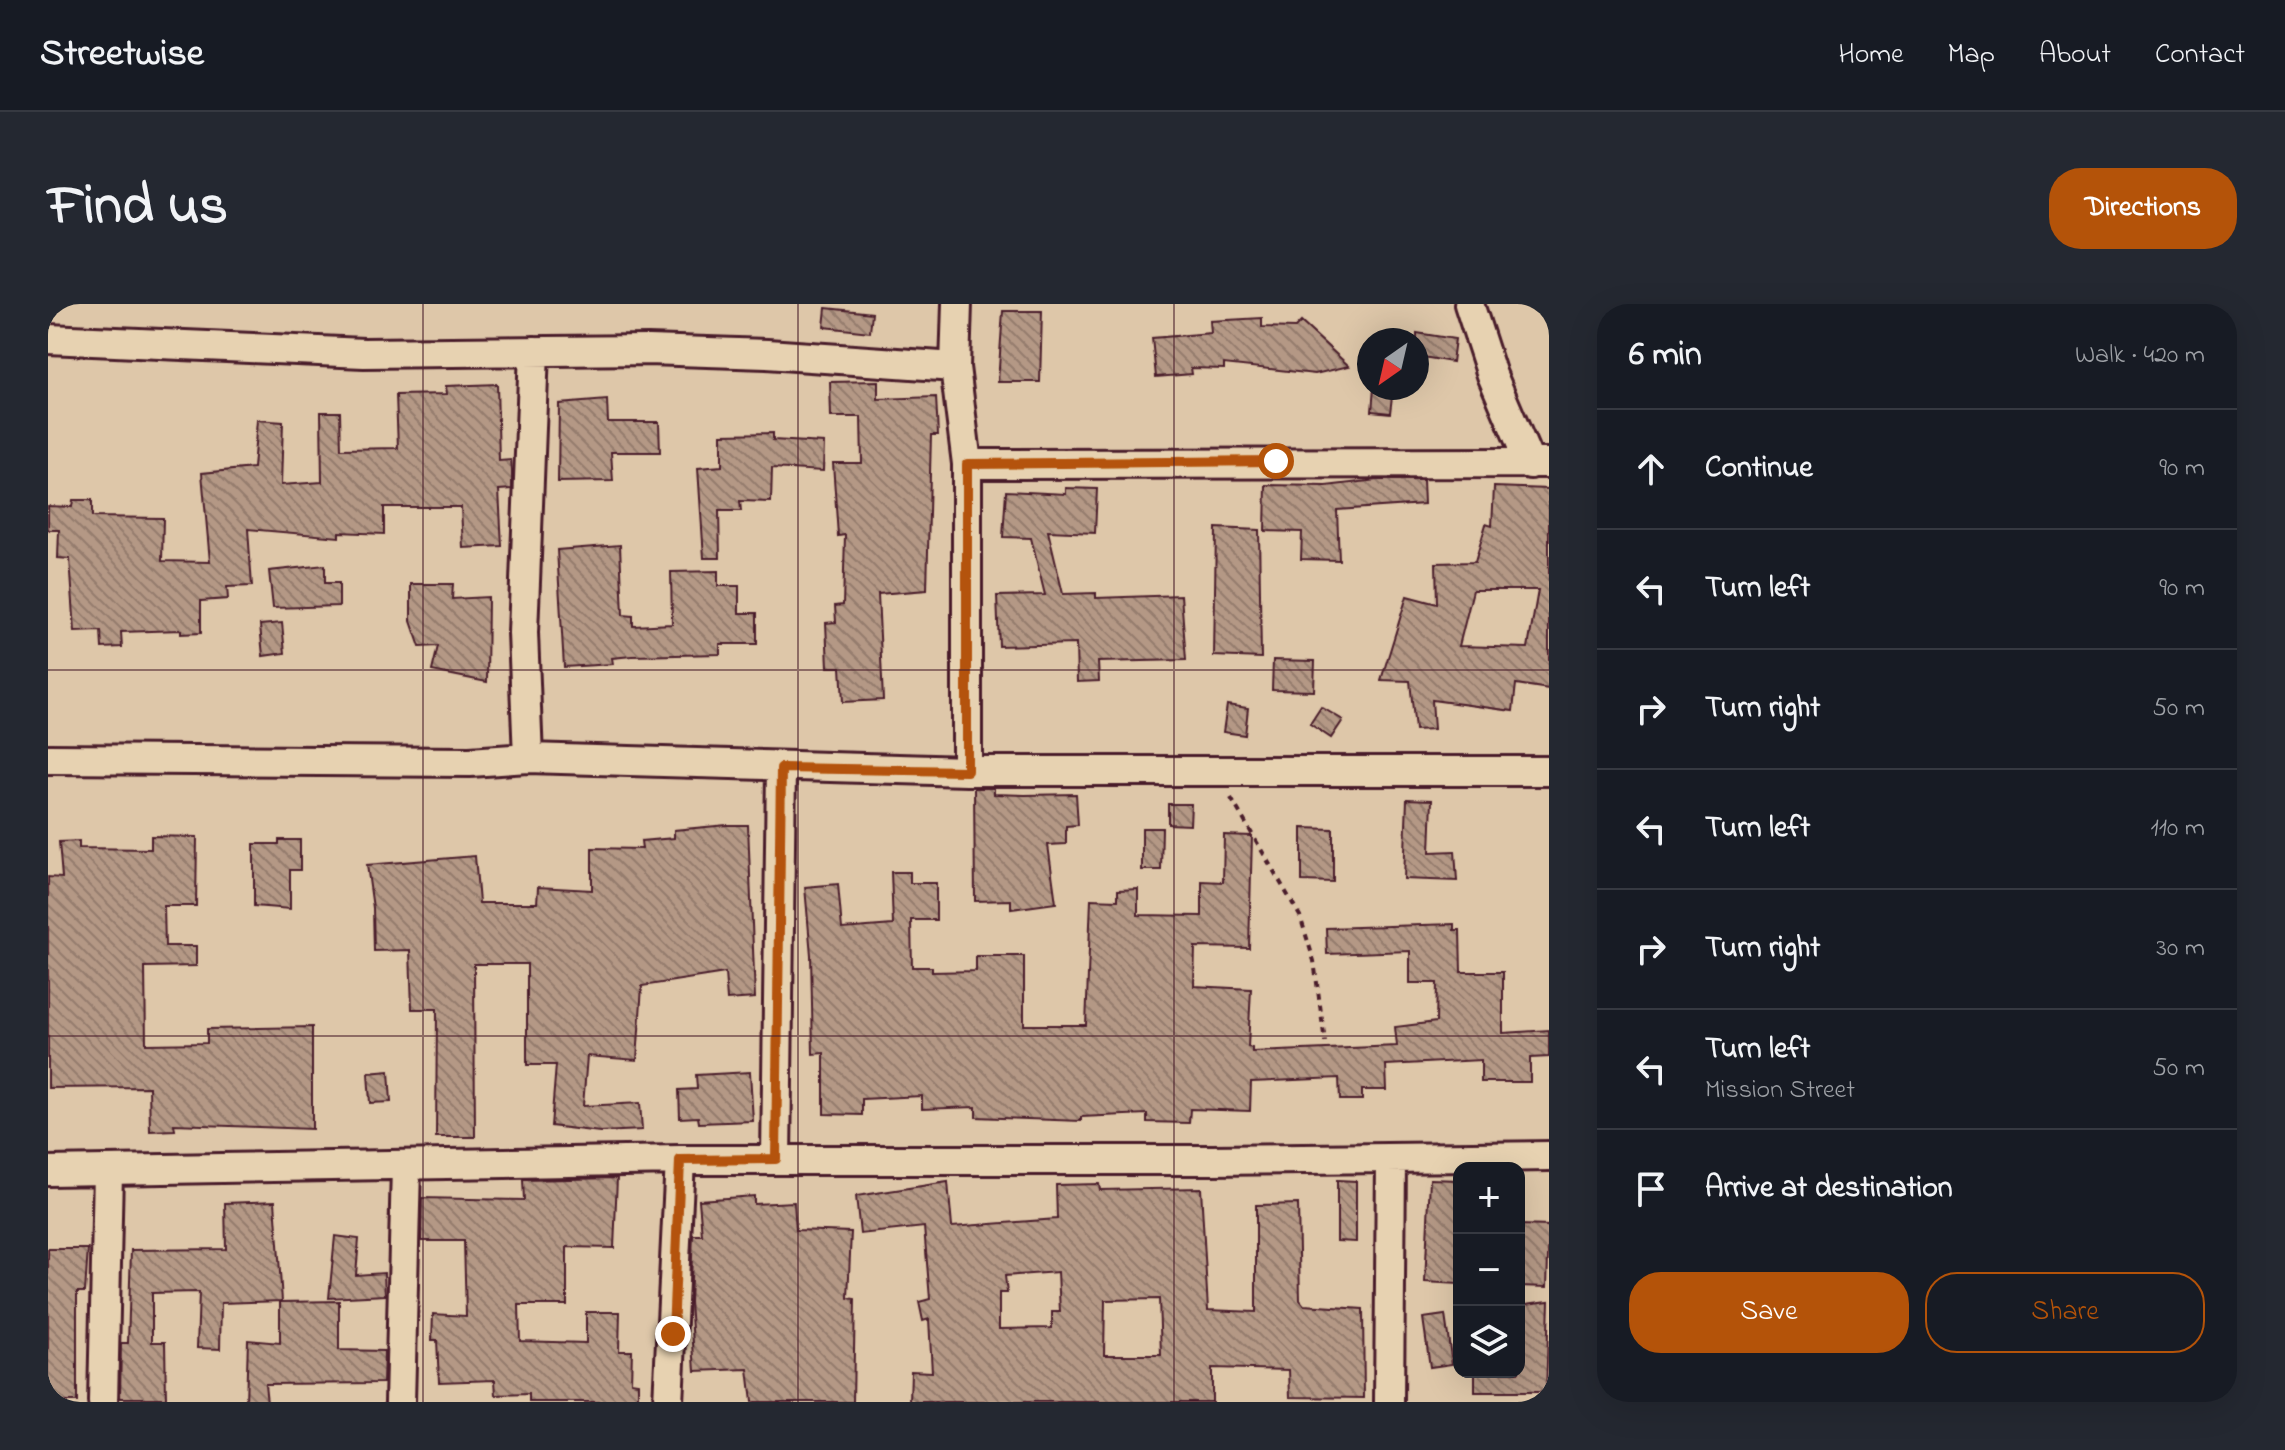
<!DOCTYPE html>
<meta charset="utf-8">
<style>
body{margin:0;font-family:"Indie Flower",sans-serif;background:#242831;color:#f1f3f6}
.controls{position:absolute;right:24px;bottom:24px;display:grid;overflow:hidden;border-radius:16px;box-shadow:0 8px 32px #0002}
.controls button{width:72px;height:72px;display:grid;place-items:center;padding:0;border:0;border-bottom:2px solid #363941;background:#171b24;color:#f1f3f6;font:40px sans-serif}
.compass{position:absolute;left:1309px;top:24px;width:72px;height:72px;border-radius:50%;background:#171b24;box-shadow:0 8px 32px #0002;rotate:214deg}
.stop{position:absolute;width:24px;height:24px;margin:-18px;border:6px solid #b45309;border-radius:50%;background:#fff}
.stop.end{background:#b45309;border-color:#fff;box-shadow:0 2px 8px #0008}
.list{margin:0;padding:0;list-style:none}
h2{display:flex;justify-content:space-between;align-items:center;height:104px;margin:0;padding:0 32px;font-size:34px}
h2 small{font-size:26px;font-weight:400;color:#9ea1a6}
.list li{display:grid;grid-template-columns:52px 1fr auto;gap:24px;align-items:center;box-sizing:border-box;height:120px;padding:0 32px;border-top:2px solid #363941}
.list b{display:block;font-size:30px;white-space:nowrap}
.list p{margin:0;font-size:26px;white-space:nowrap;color:#9ea1a6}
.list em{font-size:26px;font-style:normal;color:#9ea1a6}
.actions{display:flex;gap:16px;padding:24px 32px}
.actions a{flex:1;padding:18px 0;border:2px solid #b45309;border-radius:32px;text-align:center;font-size:28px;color:#b45309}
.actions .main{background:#b45309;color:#fff}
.icon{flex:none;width:44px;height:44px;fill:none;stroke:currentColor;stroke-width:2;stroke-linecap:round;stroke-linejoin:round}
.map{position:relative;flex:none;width:1501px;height:1098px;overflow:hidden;border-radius:32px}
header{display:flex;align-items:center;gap:48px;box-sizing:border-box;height:112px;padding:0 40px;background:#171b24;border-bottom:2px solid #363941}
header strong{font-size:38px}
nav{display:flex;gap:44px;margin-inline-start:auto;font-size:28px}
.intro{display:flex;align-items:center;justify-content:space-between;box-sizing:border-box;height:192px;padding:0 48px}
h1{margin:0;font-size:56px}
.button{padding:20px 36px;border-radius:32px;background:#b45309;color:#fff;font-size:28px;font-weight:700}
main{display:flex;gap:48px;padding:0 48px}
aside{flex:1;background:#171b24;border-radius:32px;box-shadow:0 8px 32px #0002}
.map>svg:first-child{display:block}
.building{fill:url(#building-back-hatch);stroke:#4a1f2b;stroke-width:2;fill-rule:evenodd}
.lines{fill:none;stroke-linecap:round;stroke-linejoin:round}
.minor-casing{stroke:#4a1f2b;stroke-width:34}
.path{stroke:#4a1f2b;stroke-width:4;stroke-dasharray:6 6;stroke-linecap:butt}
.minor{stroke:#e7d2b1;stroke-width:28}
.route{stroke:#b45309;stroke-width:10}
.grid{fill:none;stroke:#4a1f2b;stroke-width:2;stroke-opacity:0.55}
</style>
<header>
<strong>Streetwise</strong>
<nav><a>Home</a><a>Map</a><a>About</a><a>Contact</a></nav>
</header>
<div class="intro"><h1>Find us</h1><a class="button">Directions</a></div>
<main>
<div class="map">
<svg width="1501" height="1098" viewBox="0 0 1501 1098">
<defs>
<pattern id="building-back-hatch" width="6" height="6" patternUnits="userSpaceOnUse" patternTransform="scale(2)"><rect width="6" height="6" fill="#b49885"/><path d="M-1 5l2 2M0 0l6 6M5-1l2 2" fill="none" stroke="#947b6d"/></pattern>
</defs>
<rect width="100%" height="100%" fill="#dec7a9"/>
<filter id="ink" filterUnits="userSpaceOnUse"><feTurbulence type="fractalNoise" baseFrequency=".0125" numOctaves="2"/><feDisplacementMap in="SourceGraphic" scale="16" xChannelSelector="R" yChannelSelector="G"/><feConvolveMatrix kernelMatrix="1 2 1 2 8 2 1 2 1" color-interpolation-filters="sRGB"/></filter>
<g filter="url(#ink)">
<path class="building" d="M778 4 824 9 822 28 776 23Z
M955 7H994L992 78H950Z
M1214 14V23L1247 24 1253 18 1301 62 1267 70 1176 60V65L1143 64 1144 70 1108 73 1104 34 1163 29 1162 17Z
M1369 29 1407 35 1404 58 1369 52Z
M830 77V95L888 93 890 131H883L879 286 830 290 835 396 795 398 793 363H780L778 319 788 318 787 302 795 301 797 231 790 232 785 159H814L813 113H783L782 78Z
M449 80 451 157 463 156 464 167V185L451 186 454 242 415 244 413 203H336V230L291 228V233L200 225 204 282 179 283 180 295 153 297V329L133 330V326L73 328 74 343 54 344 53 327 27 328 22 255 10 254 11 226H0V202L24 203 25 196H44V213L115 214 114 257 162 258 154 169 205 164 209 116 235 118 233 181 274 178 273 108H292L293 145 350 144 348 91 399 90 398 82Z
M1326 84H1345L1342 109 1324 107Z
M559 96 560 118H611L612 148H563L565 177 510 178 511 100Z
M725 129V136L776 139 775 167 724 164 723 198 692 197 693 207H671L672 254H656L650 164 674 162V130Z
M1329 176H1375L1376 200 1289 206 1291 256 1253 255 1254 228 1217 227 1218 181 1278 182Z
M1446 183 1501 185V385L1468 380 1465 407 1384 396 1386 425 1367 426 1362 377 1333 376 1359 292 1389 300 1388 259 1427 258 1438 220 1444 222ZM1425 286H1490L1480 344 1411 342Z
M1018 184 1049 185 1047 229 1000 227 1015 290 1048 289V294L1133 291 1138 356 1050 358 1051 377 1029 378 1028 340 951 342 949 292 997 291 983 234 955 233 958 187 1018 190Z
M1168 224 1211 226 1213 354 1166 352Z
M572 241 575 311 585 312V322L624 320 623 268 670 267V282H691V309H709V340H672V350L584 352 564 354 565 360 516 363 509 246Z
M277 261V279H291V302L225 304 221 267Z
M363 280H405L404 295 440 293 439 378 384 367 390 342 372 343 363 317Z
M234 319 237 349 215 352 212 321Z
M1225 356 1267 357 1266 387 1224 386Z
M1179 401 1200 404 1197 431 1175 428Z
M1273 403 1295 416 1283 434 1262 420Z
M926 484H946V490L977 491 1028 490 1030 521 1018 522V540L1000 541 1008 599 963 605V596L927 597Z
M1359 495 1384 496 1382 548 1407 547 1409 577 1356 575Z
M1120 500H1143L1142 521 1120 520Z
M679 521H700L707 694 679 696 677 669 594 682 589 756 539 752 535 802 592 799 594 826 552 828 503 822 508 761H479V660H426L427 833H388L389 705H364L362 646 326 647 325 604 319 561 427 552 431 599H489L490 583 544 586V544L594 545 593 537 626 534V526Z
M1094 524H1114L1113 566H1094Z
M1254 524 1285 525V578L1254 577Z
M1176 531 1204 532 1201 644 1147 643 1146 682 1203 685 1200 743 1204 744V748L1349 742 1347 723 1388 718 1389 679H1362V647L1279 650 1278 624 1406 620V626H1412L1413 668H1455V729L1501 726V753L1482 754V778H1433V756L1338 761 1339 786H1314V796H1292L1291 774 1203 778 1202 807 1142 805 1141 819 1099 818V810L1033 813V817L928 813V803L874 805V792L814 795V811L776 810V749L765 750 763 651 757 583 790 580 794 625 845 621 843 568H862V579H888V616H863L864 663H884V668L928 667V652H976V721H1038L1043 595 1070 596V586L1090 585V611L1154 612V577L1175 578Z
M103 532 149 533 148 602H116L117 642H148V662L97 663 98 740 159 739V725L264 723V825L126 820 127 826 102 827 101 783 0 784V573L14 574 11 538 31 537V544L103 545Z
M231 536H252V566H242V605L206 602V540H231Z
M341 767 343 798 322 799 320 769Z
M702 768 705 817 651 819 650 813 632 814 631 786 649 785 648 771Z
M569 874 566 944 519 943V1001H471L472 1037 538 1039V1008H572L571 1047H584L583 1078 590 1079V1098H481V1090L448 1091 447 1076 391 1078 389 1036H384L385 1010 418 1012 416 937H373L374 894 476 896 475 876Z
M1382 875 1411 876V980L1377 978Z
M1289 876 1308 877V938L1289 937Z
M900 878 904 923 1009 915 1008 881 1051 880 1052 886 1153 884 1160 1006 1208 1008V901L1250 900 1252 996 1256 1001 1315 1005 1316 1094 1242 1093 1241 1066 1164 1064V1098H862L863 1067 884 1068 881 1015 875 1017 871 998 882 995 876 923 812 930 808 892ZM1010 968 1012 1008H1004V1024L951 1025V989H959L957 972ZM1111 995 1113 1051H1056L1057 996Z
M706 892V900L746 898 748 926 803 928 800 994 807 995 805 1098H704L700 1065 647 1067 642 998 645 931H654L651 896Z
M227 897 234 997 173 999 172 1045 149 1044 151 988 104 989V1038H117L118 1094H72L73 1039H80L83 946 178 945 177 899Z
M1471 921 1501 922 1499 983 1471 982Z
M287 932 311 935 308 971 336 969 337 991 281 994Z
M0 945H40L37 988H29V1098H0Z
M291 997V1046L336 1047 335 1079 217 1080 219 1098H198L200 1036 232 1039V998Z
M1501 997 1498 1088H1427V1068H1471V1001Z
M1397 1011 1404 1060 1382 1063 1375 1014Z"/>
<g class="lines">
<defs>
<path id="minor" d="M909 0 907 63 919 160V467
M1421 0 1444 71 1482 160
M0 35 316 49 600 46 719 50 907 63
M919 160 1501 159
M480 454 475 329 486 47
M0 455 422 458 480 454 919 467H1501
M728 855 733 464
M0 867 632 856H1163L1501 852
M55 1098 60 867
M352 1098 358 863
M620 1098 632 856
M1341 1098 1343 855"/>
</defs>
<use href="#minor" class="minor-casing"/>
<path class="path" d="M1183 494 1252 612 1266 657 1277 738"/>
<use href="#minor" class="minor"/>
</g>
</g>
<g class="lines" filter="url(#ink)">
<path class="route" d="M625 1030 632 856 728 855 733 464 919 467V160L1228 157"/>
</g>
<path class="grid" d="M375 0V1098M750 0V1098M1126 0V1098M0 366H1501M0 732H1501"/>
</svg>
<div class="controls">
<button>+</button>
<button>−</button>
<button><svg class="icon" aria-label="layers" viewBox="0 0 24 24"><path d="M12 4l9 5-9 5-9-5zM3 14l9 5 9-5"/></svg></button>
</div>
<svg class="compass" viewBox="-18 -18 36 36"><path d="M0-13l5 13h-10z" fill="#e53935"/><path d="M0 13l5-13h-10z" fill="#9ea1a6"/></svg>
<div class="stop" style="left:1228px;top:157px"></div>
<div class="stop end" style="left:625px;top:1030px"></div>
</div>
<aside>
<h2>6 min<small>Walk · 420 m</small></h2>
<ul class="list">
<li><svg class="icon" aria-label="ahead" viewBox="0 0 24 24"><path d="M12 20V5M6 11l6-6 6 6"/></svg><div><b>Continue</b></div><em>90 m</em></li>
<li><svg class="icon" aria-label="left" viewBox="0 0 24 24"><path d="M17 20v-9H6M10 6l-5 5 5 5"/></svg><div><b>Turn left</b></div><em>90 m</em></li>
<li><svg class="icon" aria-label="right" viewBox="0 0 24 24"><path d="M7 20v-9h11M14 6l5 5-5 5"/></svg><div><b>Turn right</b></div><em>50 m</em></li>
<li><svg class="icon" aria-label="left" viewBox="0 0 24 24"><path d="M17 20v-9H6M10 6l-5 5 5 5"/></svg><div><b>Turn left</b></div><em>110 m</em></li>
<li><svg class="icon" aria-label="right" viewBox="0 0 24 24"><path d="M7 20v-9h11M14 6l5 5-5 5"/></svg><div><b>Turn right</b></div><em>30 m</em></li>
<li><svg class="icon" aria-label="left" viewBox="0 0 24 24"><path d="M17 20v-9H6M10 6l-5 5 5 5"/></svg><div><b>Turn left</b><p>Mission Street</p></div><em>50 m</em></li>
<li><svg class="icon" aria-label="arrive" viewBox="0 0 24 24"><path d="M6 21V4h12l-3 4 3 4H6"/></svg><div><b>Arrive at destination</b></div></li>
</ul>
<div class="actions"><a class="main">Save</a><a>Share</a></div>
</aside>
</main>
